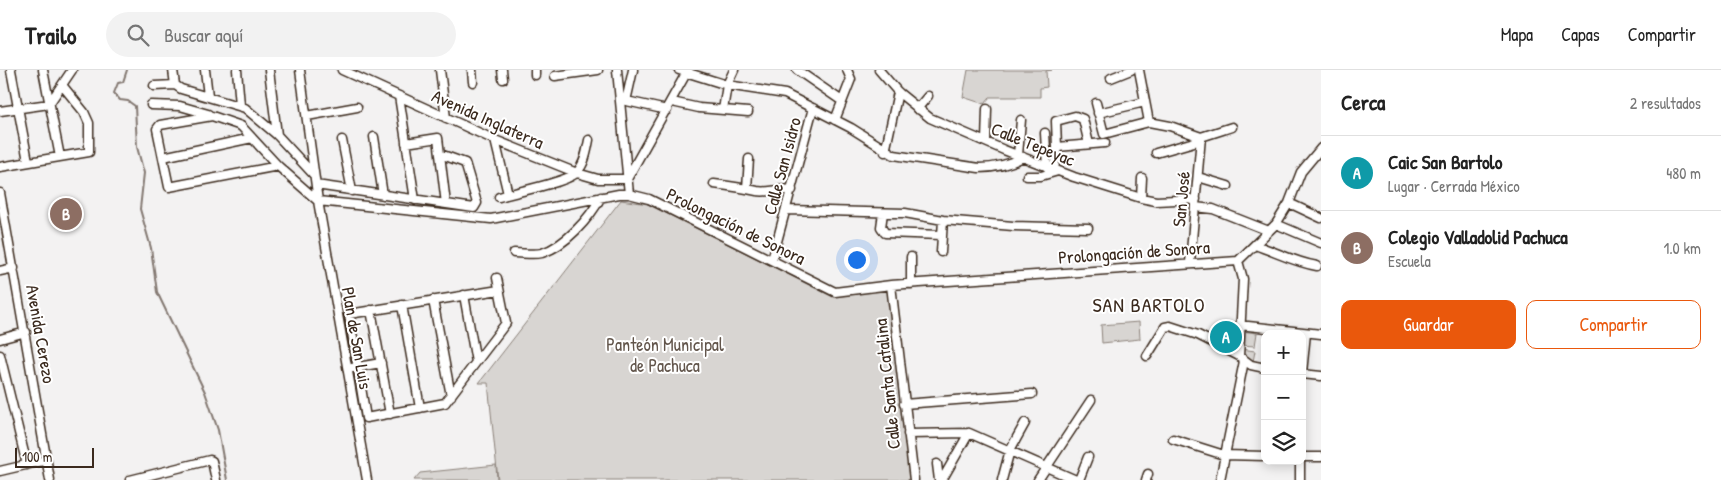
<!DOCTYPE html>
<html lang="es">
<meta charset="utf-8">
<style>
body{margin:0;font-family:"Patrick Hand",sans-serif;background:#f2f2f2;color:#222}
.controls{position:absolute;right:15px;bottom:15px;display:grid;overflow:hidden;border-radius:10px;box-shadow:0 2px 12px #0003}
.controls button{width:45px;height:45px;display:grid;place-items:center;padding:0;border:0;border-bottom:1px solid #e0e0e0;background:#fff;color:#222;font:25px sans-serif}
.scale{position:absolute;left:15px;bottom:12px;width:79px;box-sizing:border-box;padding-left:5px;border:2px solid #3b2a1e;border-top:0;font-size:14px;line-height:18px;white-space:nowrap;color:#3b2a1e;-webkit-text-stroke:4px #fff;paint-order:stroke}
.you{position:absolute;left:856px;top:189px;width:18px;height:18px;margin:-12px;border:4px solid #fff;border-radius:50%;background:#1a73e8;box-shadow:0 0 0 8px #1a73e833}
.badge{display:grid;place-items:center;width:32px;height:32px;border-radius:50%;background:#ea580c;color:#fff;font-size:16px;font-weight:700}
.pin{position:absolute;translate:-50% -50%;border:2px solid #fff;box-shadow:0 1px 5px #0006}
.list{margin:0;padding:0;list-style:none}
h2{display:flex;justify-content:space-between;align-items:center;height:65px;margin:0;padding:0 20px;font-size:21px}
h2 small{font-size:16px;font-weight:400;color:#767676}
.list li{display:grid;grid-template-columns:32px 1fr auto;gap:15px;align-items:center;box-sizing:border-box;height:75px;padding:0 20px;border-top:1px solid #e0e0e0}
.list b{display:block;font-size:19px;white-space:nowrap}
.list p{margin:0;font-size:16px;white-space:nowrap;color:#767676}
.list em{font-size:16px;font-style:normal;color:#767676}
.actions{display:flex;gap:10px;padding:15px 20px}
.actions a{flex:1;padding:11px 0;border:1px solid #ea580c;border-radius:10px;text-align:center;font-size:18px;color:#ea580c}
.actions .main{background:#ea580c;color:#fff}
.icon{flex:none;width:28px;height:28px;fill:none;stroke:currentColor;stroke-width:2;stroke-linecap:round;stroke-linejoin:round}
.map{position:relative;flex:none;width:1321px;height:410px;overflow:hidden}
header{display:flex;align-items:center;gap:30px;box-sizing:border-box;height:70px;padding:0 25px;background:#fff;border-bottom:1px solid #e0e0e0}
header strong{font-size:24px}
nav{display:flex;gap:28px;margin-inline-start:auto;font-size:18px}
.search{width:350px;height:45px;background:#f2f2f2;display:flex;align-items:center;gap:12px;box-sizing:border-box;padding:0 18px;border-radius:28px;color:#767676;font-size:19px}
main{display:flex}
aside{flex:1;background:#fff}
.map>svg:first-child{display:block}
.green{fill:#d8d5d2;stroke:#8a8078}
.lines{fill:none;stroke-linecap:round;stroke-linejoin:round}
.stream{stroke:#827770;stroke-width:2}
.minor-casing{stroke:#3b2a1e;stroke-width:11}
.minor{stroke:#fff;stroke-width:8}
.labels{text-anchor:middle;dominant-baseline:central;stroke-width:4;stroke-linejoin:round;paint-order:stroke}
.street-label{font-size:18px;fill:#3b2a1e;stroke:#fff}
.park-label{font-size:18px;fill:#62554b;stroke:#fff}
.quarter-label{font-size:20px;letter-spacing:1px;fill:#3b2a1e;stroke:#fff}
</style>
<header>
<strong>Trailo</strong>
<div class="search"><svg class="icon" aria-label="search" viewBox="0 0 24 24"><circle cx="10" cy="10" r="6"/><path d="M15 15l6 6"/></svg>Buscar aquí</div>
<nav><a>Mapa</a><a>Capas</a><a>Compartir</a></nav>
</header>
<main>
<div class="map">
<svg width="1321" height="410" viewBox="0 0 1321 410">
<rect width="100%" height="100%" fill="#f3f2f2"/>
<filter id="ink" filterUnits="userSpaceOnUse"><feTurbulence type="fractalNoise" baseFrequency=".02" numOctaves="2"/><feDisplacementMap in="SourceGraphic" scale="10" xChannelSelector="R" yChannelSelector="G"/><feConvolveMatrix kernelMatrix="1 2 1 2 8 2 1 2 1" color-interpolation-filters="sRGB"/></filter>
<g filter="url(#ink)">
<path class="green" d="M968 0H1052L1046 1 1047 17 1040 18V27H990L984 34 963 27Z
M621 130 648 134 833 227 890 219 910 410H498L488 313H479Z
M1139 252 1140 269 1102 273 1101 255Z
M1241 261 1257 263 1255 276 1240 275Z
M1241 279 1255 281 1253 292 1242 287Z
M496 395 497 410H414L420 403Z"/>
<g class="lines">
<path class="stream" d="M127 0 123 12 118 13 114 23 120 30 128 31 135 36 137 77 144 103 140 139 151 178 157 222 205 322 218 360 227 410"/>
<defs>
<path id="minor" d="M11 0 28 91
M43 0 60 87
M173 0 175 15
M205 0 208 26
M237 0 240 35
M269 0 277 65
M300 0 318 131 367 410
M342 0 495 70 577 103 598 109H627L688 0
M440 0 446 48
M472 0 473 12
M502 0 503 9
M535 0V5
M617 0 629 124
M679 0 727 15 785 24 851 58 894 85 979 98C994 98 1010 94 1023 87
M797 0 842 31
M879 0 898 22 930 48 1004 80 1074 107 1141 128 1156 131 1196 129
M1139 0 1149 52
M555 6 598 0
M1111 8 1131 0
M154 16 175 15 181 19 245 38 277 65 314 105
M399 26 415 130
M622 30 667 40
M626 31 633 0
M672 32 699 38 748 42
M1096 33 1104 64 1149 52 1170 56 1201 67
M151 35 180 36 208 44
M917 39 928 26
M723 40 727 15 734 0
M0 41 49 34 72 0
M1098 43 1145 32
M307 46 357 37
M835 50 851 9 847 0
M1045 63 1047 97
M374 67 383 125
M1201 67 1232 57
M342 70 352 121
M495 70 508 124
M986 72 987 39
M406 73 438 68 446 134
M1057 77 1105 73
M885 82 898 22
M1156 83 1201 70
M1018 85 1021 50
M163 87 252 68
M278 96 169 117 157 59 160 55 212 46 241 56 278 96 318 131 491 149 619 124H629L649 129 835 222 891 215 1238 191
M0 97 89 82V53L84 42 62 15
M1054 100 1057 77 1056 51 1075 46 1083 49 1089 74
M1027 106H1041L1058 101
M1198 107 1228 116
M714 114C729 116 743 118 757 121 768 123 781 118 792 120
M316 115 474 138 477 133 465 93 440 84
M747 118 749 89
M0 123 50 410
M499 127C515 122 569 112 577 102 585 94 587 80 589 70
M1141 128 1142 108
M1289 133 1321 148
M1195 137 1213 139 1269 161
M787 140 905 143 943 150 1013 156 1088 158
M883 143 881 157 885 163 941 165
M1276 154 1321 173
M1255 175C1276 182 1294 192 1317 196
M941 182 943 150
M514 183C523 183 534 185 542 183 565 176 590 148 601 127
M772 190 813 38
M1238 191 1276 154 1289 133 1301 102 1321 78
M1238 191 1243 209 1239 286
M1190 193 1201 67
M0 201 14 198
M497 208 506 253 445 333 366 348 349 244 499 220
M911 214V187
M891 215 914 410
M464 225 476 292
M433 230 451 326
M402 235 420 338
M371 240 390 344
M1239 255 1321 264
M0 269 26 262
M0 285 27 395
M1147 286 1165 257 1170 256 1198 265 1239 286 1251 295 1265 298
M352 298 381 293
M1302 303 1306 263
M1302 304 1321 306
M904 334 1032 324
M908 364 969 363 1076 410
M1173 369 1224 385 1265 386
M1302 387H1321
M937 394 939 410
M0 401 47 390
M130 410 210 390 212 391 216 410
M942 410 969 363
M1002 410 1010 380 1025 353
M1038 410 1091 330
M1079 410 1088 387
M1146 410 1148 404
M1220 410 1244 291
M1300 410V391"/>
</defs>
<use href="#minor" class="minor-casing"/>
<use href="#minor" class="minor"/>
</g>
</g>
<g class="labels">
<g class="street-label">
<text transform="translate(488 49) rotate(24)">Avenida Inglaterra</text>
<text transform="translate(1033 74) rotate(22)">Calle Tepeyac</text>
<text transform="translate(782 96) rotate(-75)">Calle San Isidro</text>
<text transform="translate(1181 129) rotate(-85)">San José</text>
<text transform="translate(736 156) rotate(26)">Prolongación de Sonora</text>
<text transform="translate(1134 182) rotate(-4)">Prolongación de Sonora</text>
<text transform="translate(41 264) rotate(80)">Avenida Cerezo</text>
<text transform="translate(357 268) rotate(80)">Plan de San Luis</text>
<text transform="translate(887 314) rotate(-96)">Calle Santa Catalina</text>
</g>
<g class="park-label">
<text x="665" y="274">Panteón Municipal<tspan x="665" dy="21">de Pachuca</tspan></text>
</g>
<g class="quarter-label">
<text x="1149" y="234">SAN BARTOLO</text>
</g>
</g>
</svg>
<div class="controls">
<button>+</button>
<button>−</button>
<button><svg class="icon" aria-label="layers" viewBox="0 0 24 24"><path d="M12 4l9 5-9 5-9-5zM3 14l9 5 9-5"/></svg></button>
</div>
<div class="scale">100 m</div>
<div class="you"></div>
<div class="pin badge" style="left:1226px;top:267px;background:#0f9aa8">A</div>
<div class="pin badge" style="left:66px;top:144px;background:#8d6e63">B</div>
</div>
<aside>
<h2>Cerca<small>2 resultados</small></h2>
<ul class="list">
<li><span class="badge" style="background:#0f9aa8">A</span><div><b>Caic San Bartolo</b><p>Lugar · Cerrada México</p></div><em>480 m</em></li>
<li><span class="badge" style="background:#8d6e63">B</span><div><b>Colegio Valladolid Pachuca</b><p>Escuela</p></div><em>1.0 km</em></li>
</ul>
<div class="actions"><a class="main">Guardar</a><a>Compartir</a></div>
</aside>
</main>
